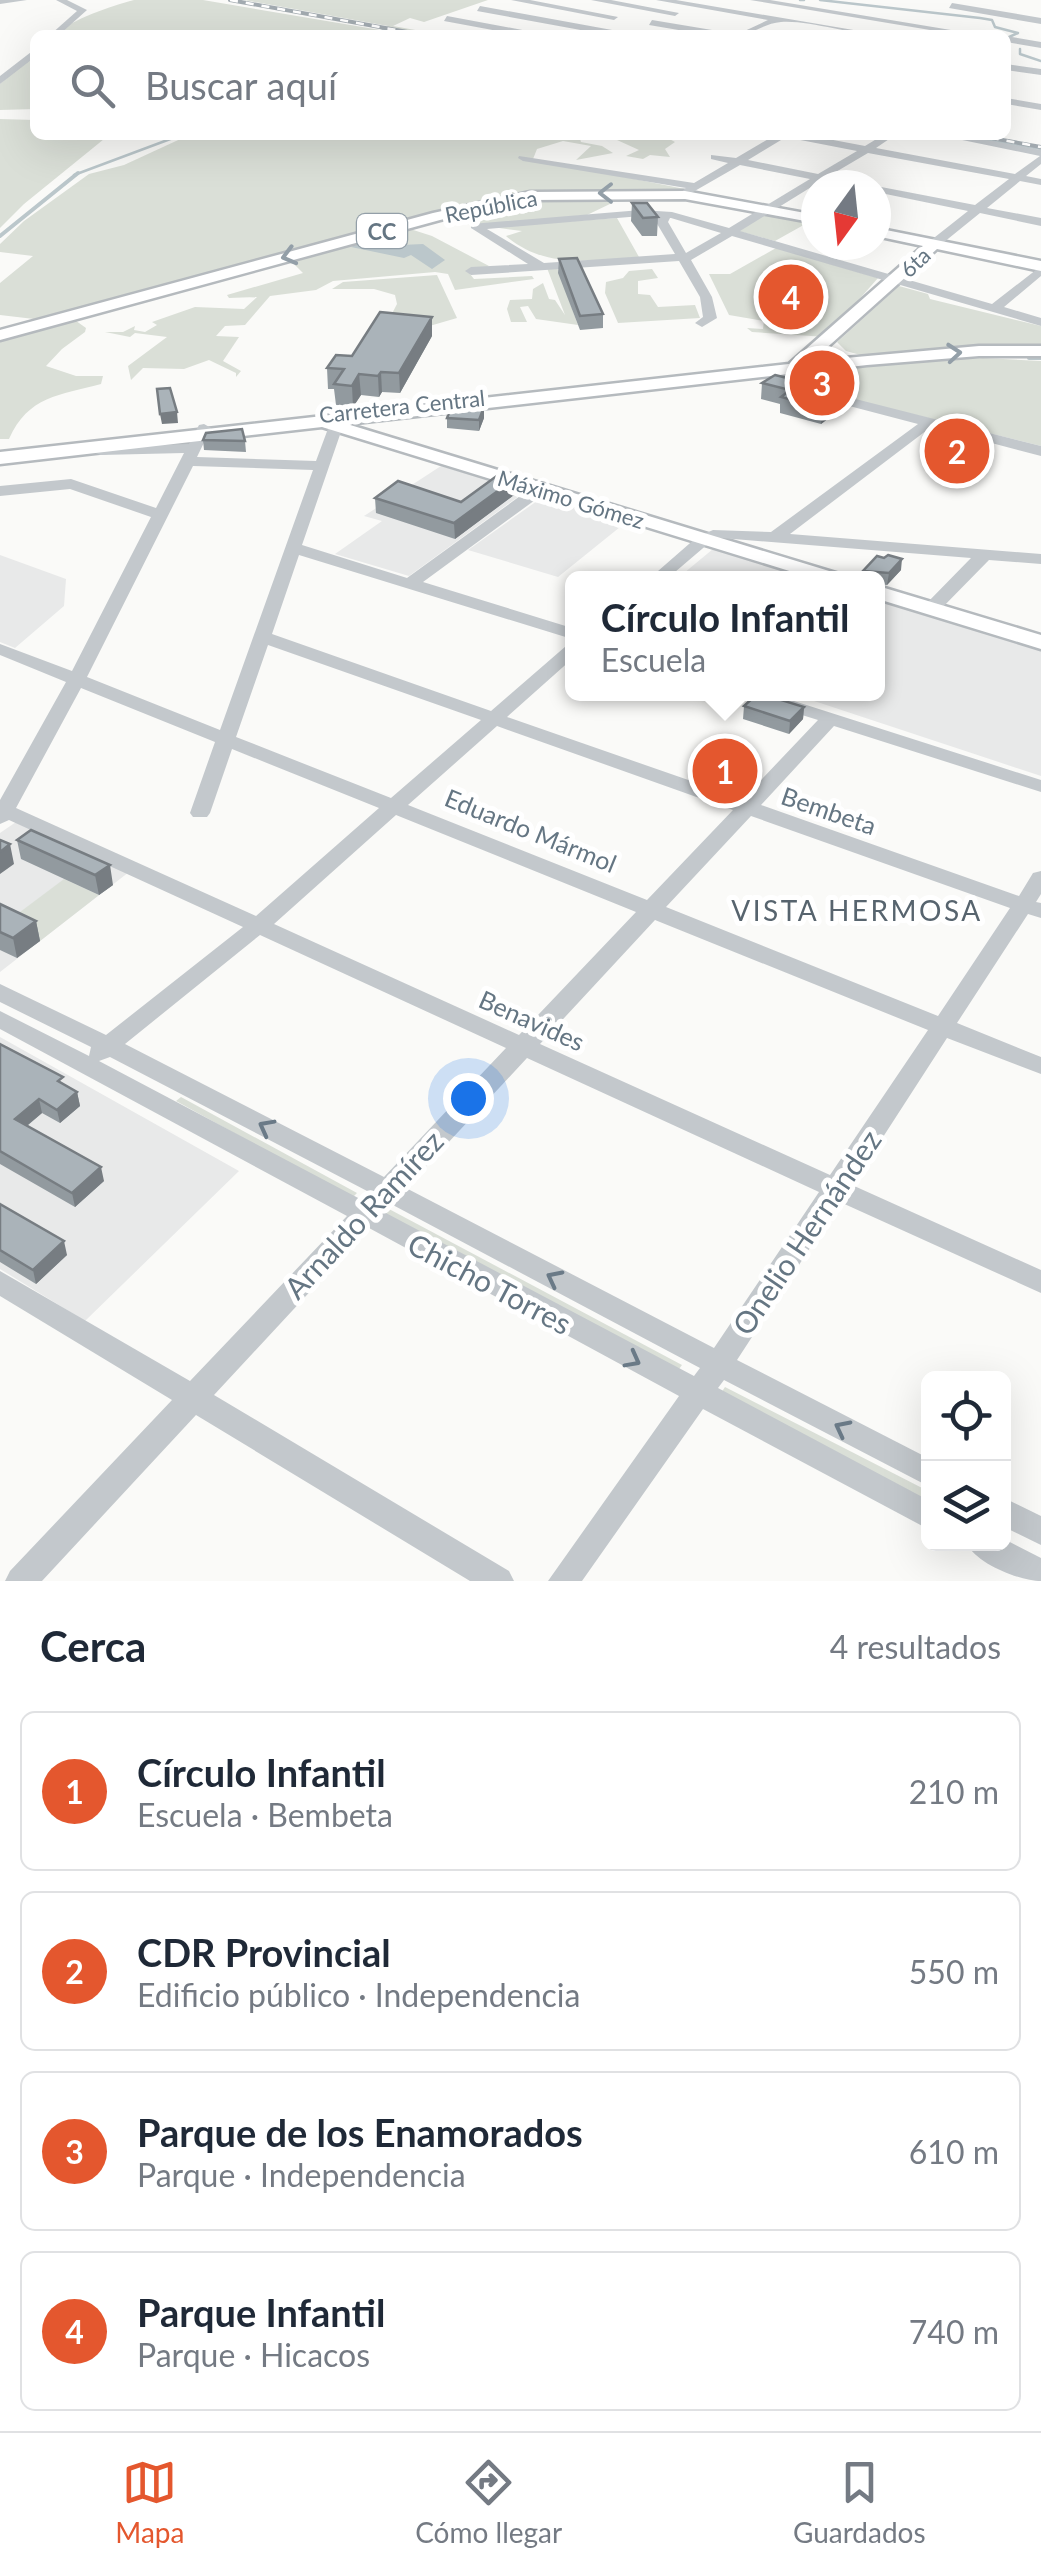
<!DOCTYPE html>
<html lang="es">
<meta charset="utf-8">
<style>
body{margin:0;font-family:Lato,sans-serif;background:#f2f2f3;color:#1f2937}
.controls{position:absolute;right:30px;bottom:30px;display:grid;overflow:hidden;border-radius:15px;box-shadow:0 10px 40px #0002}
.controls button{width:90px;height:90px;display:grid;place-items:center;padding:0;border:0;border-bottom:2px solid #e0e1e3;background:#fff;color:#1f2937;font:50px sans-serif}
.compass{position:absolute;left:801px;top:170px;width:90px;height:90px;border-radius:50%;background:#fff;box-shadow:0 10px 40px #0002;rotate:195deg}
.you{position:absolute;left:468px;top:1098px;width:35px;height:35px;margin:-25px;border:8px solid #fff;border-radius:50%;background:#1a73e8;box-shadow:0 0 0 15px #1a73e833}
.badge{display:grid;place-items:center;width:65px;height:65px;border-radius:50%;background:#e4572e;color:#fff;font-size:32px;font-weight:700}
.pin{position:absolute;translate:-50% -50%;border:5px solid #fff;box-shadow:0 2px 10px #0006}
.popup{position:absolute;left:565px;top:571px;width:320px;height:130px;box-sizing:border-box;display:grid;place-content:center;border-radius:15px;background:#fff;filter:drop-shadow(0 2px 8px #0005);font-size:32px;white-space:nowrap;color:#747a83}
.popup b{font-size:38px;color:#1f2937}
.popup::after{content:'';position:absolute;left:50%;top:100%;margin-left:-20px;border:20px solid transparent;border-top-color:#fff}
.list{margin:0;padding:0;list-style:none}
h2{display:flex;justify-content:space-between;align-items:center;height:130px;margin:0;padding:0 40px;font-size:42px}
h2 small{font-size:32px;font-weight:400;color:#747a83}
.list li{display:grid;grid-template-columns:65px 1fr auto;gap:30px;align-items:center;box-sizing:border-box;height:160px;margin:0 20px 20px;padding:0 20px;border:2px solid #e0e1e3;border-radius:15px}
.list b{display:block;font-size:38px;white-space:nowrap}
.list p{margin:0;font-size:32px;white-space:nowrap;color:#747a83}
.list em{font-size:32px;font-style:normal;color:#747a83}
.icon{flex:none;width:55px;height:55px;fill:none;stroke:currentColor;stroke-width:2;stroke-linecap:round;stroke-linejoin:round}
.map{position:relative;flex:none;width:1041px;height:1581px;overflow:hidden}
.search{position:absolute;background:#fff;box-shadow:0 10px 40px #0002;left:30px;right:30px;top:30px;height:110px;display:flex;align-items:center;gap:25px;box-sizing:border-box;padding:0 35px;border-radius:15px;color:#747a83;font-size:38px}
.sheet{height:850px;background:#fff}
nav{display:flex;justify-content:space-around;align-items:center;box-sizing:border-box;height:140px;border-top:2px solid #e0e1e3;background:#fff;font-size:28px;color:#747a83}
nav a{display:grid;justify-items:center;gap:5px}
nav .on{color:#e4572e}
.map>svg:first-child{display:block}
.built{fill:#e8e9e9}
.green{fill:#dadfd7}
.water{fill:#bbc7cb}
.lines{fill:none;stroke-linecap:round;stroke-linejoin:round}
.stream-far1{stroke:#bbc7cb;stroke-width:2.5}
.stream{stroke:#bbc7cb;stroke-width:4}
.major-casing{stroke:#b5babe;stroke-width:5}
.minor{fill:#c3c8cc;fill-rule:evenodd}
.major{fill:#fff;fill-rule:evenodd}
.rail-casing{stroke:#a2aab0;stroke-width:4}
.rail{stroke:#fff;stroke-width:2.5;stroke-dasharray:8;stroke-linecap:butt}
.wall{fill:#929a9f}
.shaded-wall{fill:#777d82}
.building{fill:#aab3b9;stroke:#777d82;stroke-width:2.5}
.oneway{stroke:#939fa8}
.oneway2{stroke:#6a7a87}
.labels{text-anchor:middle;dominant-baseline:central;stroke-width:10;stroke-linejoin:round;paint-order:stroke}
.far-street-label{font-size:22px;fill:#657683;stroke:#fff}
.shield{fill:#fff;stroke:#939fa8;stroke-width:2.5}
.shield-label{font-size:22px;font-weight:bold;fill:#657683}
.street-label{font-size:25px;fill:#657683;stroke:#fff}
.neighbourhood-label{font-size:28px;letter-spacing:2.5px;fill:#57646e;stroke:#fff}
.near-street-label{font-size:30px;fill:#657683;stroke:#fff}
</style>
<div class="map">
<svg width="1041" height="1581" viewBox="0 0 1041 1581">
<rect width="100%" height="100%" fill="#fafaf8"/>
<path class="built" d="M441 466 526 491 409 576 335 554 382 521 364 516Z
M544 496 625 523 558 577 468 550Z
M713 549 810 578H678Z
M0 555 66 579 64 606 15 648 0 642Z
M878 599 1041 648V776L793 694H878Z
M16 822 129 872 0 972V833Z
M0 1037 239 1171 85 1321 0 1269Z"/>
<path class="green" d="M134 0H203L380 30 388 26 244 0H488L424 22 410 18 393 26 443 35 165 30 160 35H55C74 18 109 7 134 0Z
M35 53V109L0 110V84Z
M0 119 35 120V135H109L24 204 0 228Z
M189 135H539L541 139 544 135H579L581 142 602 146 613 153 576 160 591 146 563 141 537 149 533 159 685 189 672 193 564 191 493 198 34 319 0 315V283L33 256 0 252V244L24 221 89 174 124 165Z
M606 135H662L675 142 665 149 670 157 650 155 643 159 626 156 639 150Z
M617 194 612 203 587 215 477 225 446 216 528 199Z
M768 213 809 222 775 241 738 231Z
M617 218 639 257C591 261 545 269 506 236L522 231 492 227Z
M404 227 432 236 489 266 470 274 474 279 532 276 534 279 455 290 448 274 435 272 333 281 316 290 270 296 245 325 225 326 216 336 239 337 223 361 241 371 236 377V373L209 360 184 369 143 368 131 380 128 366 167 337 135 333 130 337 105 332H123L135 326 134 330 145 332 157 325 152 322 195 307 244 309 257 297 229 298 227 295 303 273 294 264 280 261Z
M776 248 878 278 826 337 752 332 747 328 763 329 764 321 729 315 709 274H730Z
M619 263 557 267 578 325 536 319 528 306 520 307 527 322H511L507 309 510 300 532 299 533 289 543 283 549 299 555 300 565 315 547 268Z
M652 269 658 278 638 281V294L650 295 658 307 695 305 700 318 618 323 605 293 606 282 623 278 629 271Z
M437 275 457 318 426 327 386 325 397 304 395 295 374 289H332L343 282Z
M899 286 928 294 930 299 1041 326V348L864 356 846 351 837 342Z
M72 318 86 328 85 332 62 349 46 366 76 376H103L101 384C60 395 28 396 9 439H0V340Z
M983 358 1041 361V446L847 398 787 378 789 374 854 364Z
M64 879 99 895 40 941 4 924Z
M181 1097 357 1193 352 1198 176 1101Z
M389 1209 682 1365 676 1373 384 1215Z
M725 1387 928 1491V1502L721 1393Z"/>
<path class="water" d="M363 242 380 246 423 244 445 260 432 269 411 255 404 258 351 247Z"/>
<g class="lines">
<path class="stream-far1" d="M800 0H804
M820 0 980 18 992 20 995 27 1018 33 1007 38
M383 30 410 35
M1020 49V54L1041 61
M960 135 1041 149
M74 175 181 135"/>
<path class="stream" d="M0 236 78 173
M380 246V236L386 234
M1029 358H1041"/>
<defs>
<path id="major" d="M685 191 816 215V223L685 199 530 200 440 220 0 340V330L433 213 530 192Z
M876 228 1041 261V271L937 249 812 361 979 346H1041V356H979L867 365 347 424 839 574 842 578H812L322 427 0 464V452L789 364 923 246 876 236Z
M878 586 1041 635V649L878 599Z"/>
</defs>
<use href="#major" class="major-casing"/>
<path class="minor" d="M0 0H27L0 4Z
M56 0H67L87 10 59 35H50L77 11Z
M511 0H530L618 17 614 20Z
M591 0H611L679 13 675 16Z
M656 0H676L883 35C850 35 810 20 781 22 765 23 752 35 736 35L768 20Z
M750 0H770L981 35H960Z
M952 3 1041 18V24L949 8Z
M480 6 623 32 627 35H608L477 11Z
M447 16 533 32 537 35H519L444 21Z
M652 20 724 32 728 35H708L649 25Z
M1006 36 1041 42V48L1006 42Z
M35 49V57L0 84V76Z
M1006 64 1041 69V75L1006 70Z
M1006 98 1041 104V110L1006 104Z
M775 135H807L865 146 883 135H895L876 148 1015 174 1040 156 938 135H960L1041 150V164L1026 176 1041 179V185L1020 181 987 208 1041 218V226L980 213 938 247H930V241L968 211 876 192V186L975 205 1009 179 868 153 829 176 862 185 821 181 740 231 992 304 1041 266V276L1004 307 1041 318V326L732 236 691 260 712 297 717 318 702 327 695 323 703 317 700 297 679 261 471 275 465 271 471 267 528 264 471 228V224L641 210 672 212 729 228 810 179 740 165 686 196 680 193 686 188 523 161 518 158 519 156 694 183 728 163 711 159V155L736 158ZM786 137 790 138 857 151 818 174 748 160ZM641 216 658 218 656 222 675 254 544 263 487 229ZM670 218H671L721 233 686 253 668 222Z
M820 390 1041 446V456L931 427 790 534 1041 554V564L989 560 937 613 931 614 922 609 925 605 971 558 721 538 709 543 668 578H650L697 537 713 530 771 532 918 424 815 397V391Z
M336 422 343 426 302 545 407 578 534 486H546V492L423 582 572 628V639L299 555 272 634 491 711 566 646 572 645V659L507 717 743 799 818 720 748 698 746 694H772L1041 780V792L834 726 761 805 1019 896 1033 873 1041 871V894L1036 902 1041 903V918L1028 914 957 1023 1041 1057V1074L947 1038 852 1185 1041 1270V1293L840 1202 737 1360 928 1458V1486L724 1380 718 1388 928 1500V1529L703 1409 582 1581H548L679 1396 369 1228 214 1395 509 1571 514 1581H470L196 1415 42 1581H5L10 1571 172 1400 0 1296V1271L190 1381 347 1216 0 1029V1011L89 1056 91 1047 0 1002V984L106 1035 243 927 9 820 0 824V800L66 682 0 655V644L72 671 151 517 70 489 0 496V486L71 479 156 508 184 453 101 455 96 453V447L189 444 199 425 204 424 211 428 197 457 316 461 329 426ZM193 466 313 470 220 730 87 677ZM268 645 481 720 391 798 236 737ZM81 688 215 742 190 813 193 817H207L210 813 232 749 379 808 256 916 16 808ZM497 726 733 810 647 900 408 805ZM396 815 636 912 519 1035 274 924ZM751 816 1010 908 938 1016 666 907ZM655 920 928 1030 830 1175 540 1044ZM260 935 506 1048 384 1177 125 1044ZM110 1057 369 1192 362 1200 99 1061ZM527 1058 819 1192 714 1348 406 1188ZM391 1204 700 1368 694 1376 384 1212Z
M1004 1498 1041 1516V1545L1004 1527Z
M1004 1539 1041 1558V1581C1020 1581 977 1564 967 1544H1004Z"/>
<use href="#major" class="major"/>
<defs>
<path id="rail" d="M230 0 424 35
M975 135 1041 147"/>
</defs>
<use href="#rail" class="rail-casing"/>
<use href="#rail" class="rail"/>
</g>
<path class="wall" d="M632 203 658 217 657 236H642L631 221Z
M559 259 603 314V328L580 330 558 273Z
M432 336 400 393 382 392 379 397 361 395 353 407 336 405 334 389H328L327 368 352 356Z
M762 383 844 392 842 408 821 424 780 413V404L761 399Z
M484 407V418L479 431 447 428V418Z
M203 440 245 441 246 452 204 450Z
M514 479V495L455 539 376 513 375 498 461 502Z
M884 558 901 570 887 585 878 584V578H862L863 571Z
M744 706 804 707 803 719 789 734 743 719Z
M756 757 755 770 739 787 695 772 696 759Z
M31 830 113 885 99 895 21 859 17 840Z
M0 904 36 921 40 941 17 958 0 950Z
M0 1044 77 1092 80 1106 60 1123 42 1113 27 1126 104 1181 75 1207 0 1164Z
M0 1204 67 1255 36 1284 0 1262Z"/>
<path class="shaded-wall" d="M432 317V336L400 393 399 373Z
M381 372 382 392 379 397 378 376Z
M359 374 361 395 353 407 352 386Z
M844 392 842 408 821 424 823 408Z
M484 407V418L479 431V420Z
M177 412 178 423 162 424 160 414Z
M514 479V495L455 539 454 523Z
M902 559 901 570 887 585 889 573Z
M804 707 803 719 789 734 790 721Z
M756 757 755 770 739 787 740 774Z
M10 844 14 864 0 874V852Z
M110 865 113 885 99 895 95 875Z
M36 921 40 941 17 958 13 938Z
M77 1092 80 1106 60 1123 57 1110Z
M39 1099 42 1113 18 1133 15 1119Z
M101 1167 104 1181 75 1207 72 1193Z
M64 1241 67 1255 36 1284 33 1270Z"/>
<path class="building" d="M632 203H647L658 217 643 218Z
M577 258 603 314 580 316 559 259Z
M380 312 432 317 399 373 381 372 378 376 359 374 352 386 334 384 344 369 327 368 336 355 352 356Z
M775 375 844 392 823 408 781 397 790 390 762 383Z
M170 388 177 412 160 414 157 389Z
M452 405 484 407 479 420 447 418Z
M242 429 245 441 203 440 206 433Z
M498 475 514 479 454 523 375 498 398 481 461 502Z
M888 555 902 559 889 573 863 571 877 556 884 558Z
M757 694H762L804 707 790 721 744 706Z
M712 742 756 757 740 774 696 759Z
M31 830 110 865 95 875 17 840Z
M0 840 10 844 0 852Z
M0 904 36 921 13 938 0 932Z
M0 1044 63 1077 58 1081 77 1092 57 1110 39 1099 15 1119 101 1167 72 1193 0 1151Z
M0 1204 64 1241 33 1270 0 1250Z"/>
<defs><path id="oneway-chevron" d="M-2-3.5L2.5 0L-2 3.5" fill="none" stroke-width="1.6" stroke-linecap="round" stroke-linejoin="round" transform="scale(2.5)"/></defs>
<g class="oneway">
<use href="#oneway-chevron" transform="translate(606 193) rotate(-180)"/>
<use href="#oneway-chevron" transform="translate(289 256) rotate(165)"/>
<use href="#oneway-chevron" transform="translate(954 353) rotate(-5)"/>
</g>
<g class="oneway2">
<use href="#oneway-chevron" transform="translate(266 1127) rotate(-152)"/>
<use href="#oneway-chevron" transform="translate(554 1278) rotate(-153)"/>
<use href="#oneway-chevron" transform="translate(633 1360) rotate(28)"/>
<use href="#oneway-chevron" transform="translate(842 1428) rotate(-153)"/>
</g>
<g class="labels">
<g class="far-street-label">
<text transform="translate(491 206) rotate(-11)">República</text>
<text transform="translate(915 262) rotate(-43)">6ta</text>
<text transform="translate(402 406) rotate(-6)">Carretera Central</text>
<text transform="translate(571 499) rotate(17)">Máximo Gómez</text>
</g>
<rect class="shield" x="357" y="214" width="50" height="34" rx="8"/>
<g class="shield-label">
<text x="382" y="231">CC</text>
</g>
<g class="street-label">
<text transform="translate(829 810) rotate(19)">Bembeta</text>
<text transform="translate(531 830) rotate(22)">Eduardo Mármol</text>
<text transform="translate(532 1020) rotate(24)">Benavides</text>
</g>
<g class="neighbourhood-label">
<text x="857" y="910">VISTA HERMOSA</text>
</g>
<g class="near-street-label">
<text transform="translate(363 1214) rotate(-47)">Arnaldo Ramírez</text>
<text transform="translate(806 1232) rotate(-56)">Onelio Hernández</text>
<text transform="translate(490 1283) rotate(28)">Chicho Torres</text>
</g>
</g>
</svg>
<div class="controls">
<button><svg class="icon" aria-label="locate" viewBox="0 0 24 24"><circle cx="12" cy="12" r="6"/><path d="M12 2v4M12 18v4M2 12h4M18 12h4"/></svg></button>
<button><svg class="icon" aria-label="layers" viewBox="0 0 24 24"><path d="M12 4l9 5-9 5-9-5zM3 14l9 5 9-5"/></svg></button>
</div>
<svg class="compass" viewBox="-18 -18 36 36"><path d="M0-13l5 13h-10z" fill="#e53935"/><path d="M0 13l5-13h-10z" fill="#747a83"/></svg>
<div class="you"></div>
<div class="pin badge" style="left:725px;top:771px">1</div>
<div class="popup"><b>Círculo Infantil</b>Escuela</div>
<div class="pin badge" style="left:957px;top:451px">2</div>
<div class="pin badge" style="left:822px;top:383px">3</div>
<div class="pin badge" style="left:791px;top:297px">4</div>
<div class="search"><svg class="icon" aria-label="search" viewBox="0 0 24 24"><circle cx="10" cy="10" r="6"/><path d="M15 15l6 6"/></svg>Buscar aquí</div>
</div>
<section class="sheet">
<h2>Cerca<small>4 resultados</small></h2>
<ul class="list">
<li><span class="badge">1</span><div><b>Círculo Infantil</b><p>Escuela · Bembeta</p></div><em>210 m</em></li>
<li><span class="badge">2</span><div><b>CDR Provincial</b><p>Edificio público · Independencia</p></div><em>550 m</em></li>
<li><span class="badge">3</span><div><b>Parque de los Enamorados</b><p>Parque · Independencia</p></div><em>610 m</em></li>
<li><span class="badge">4</span><div><b>Parque Infantil</b><p>Parque · Hicacos</p></div><em>740 m</em></li>
</ul>
</section>
<nav>
<a class="on"><svg class="icon" aria-label="map" viewBox="0 0 24 24"><path d="M3 6l6-2 6 2 6-2v14l-6 2-6-2-6 2zM9 4v14M15 6v14"/></svg>Mapa</a>
<a><svg class="icon" aria-label="directions" viewBox="0 0 24 24"><path d="M12 3l9 9-9 9-9-9zM9 14v-3h6M13 9l2 2-2 2"/></svg>Cómo llegar</a>
<a><svg class="icon" aria-label="saved" viewBox="0 0 24 24"><path d="M7 4h10v16l-5-4-5 4z"/></svg>Guardados</a>
</nav>
